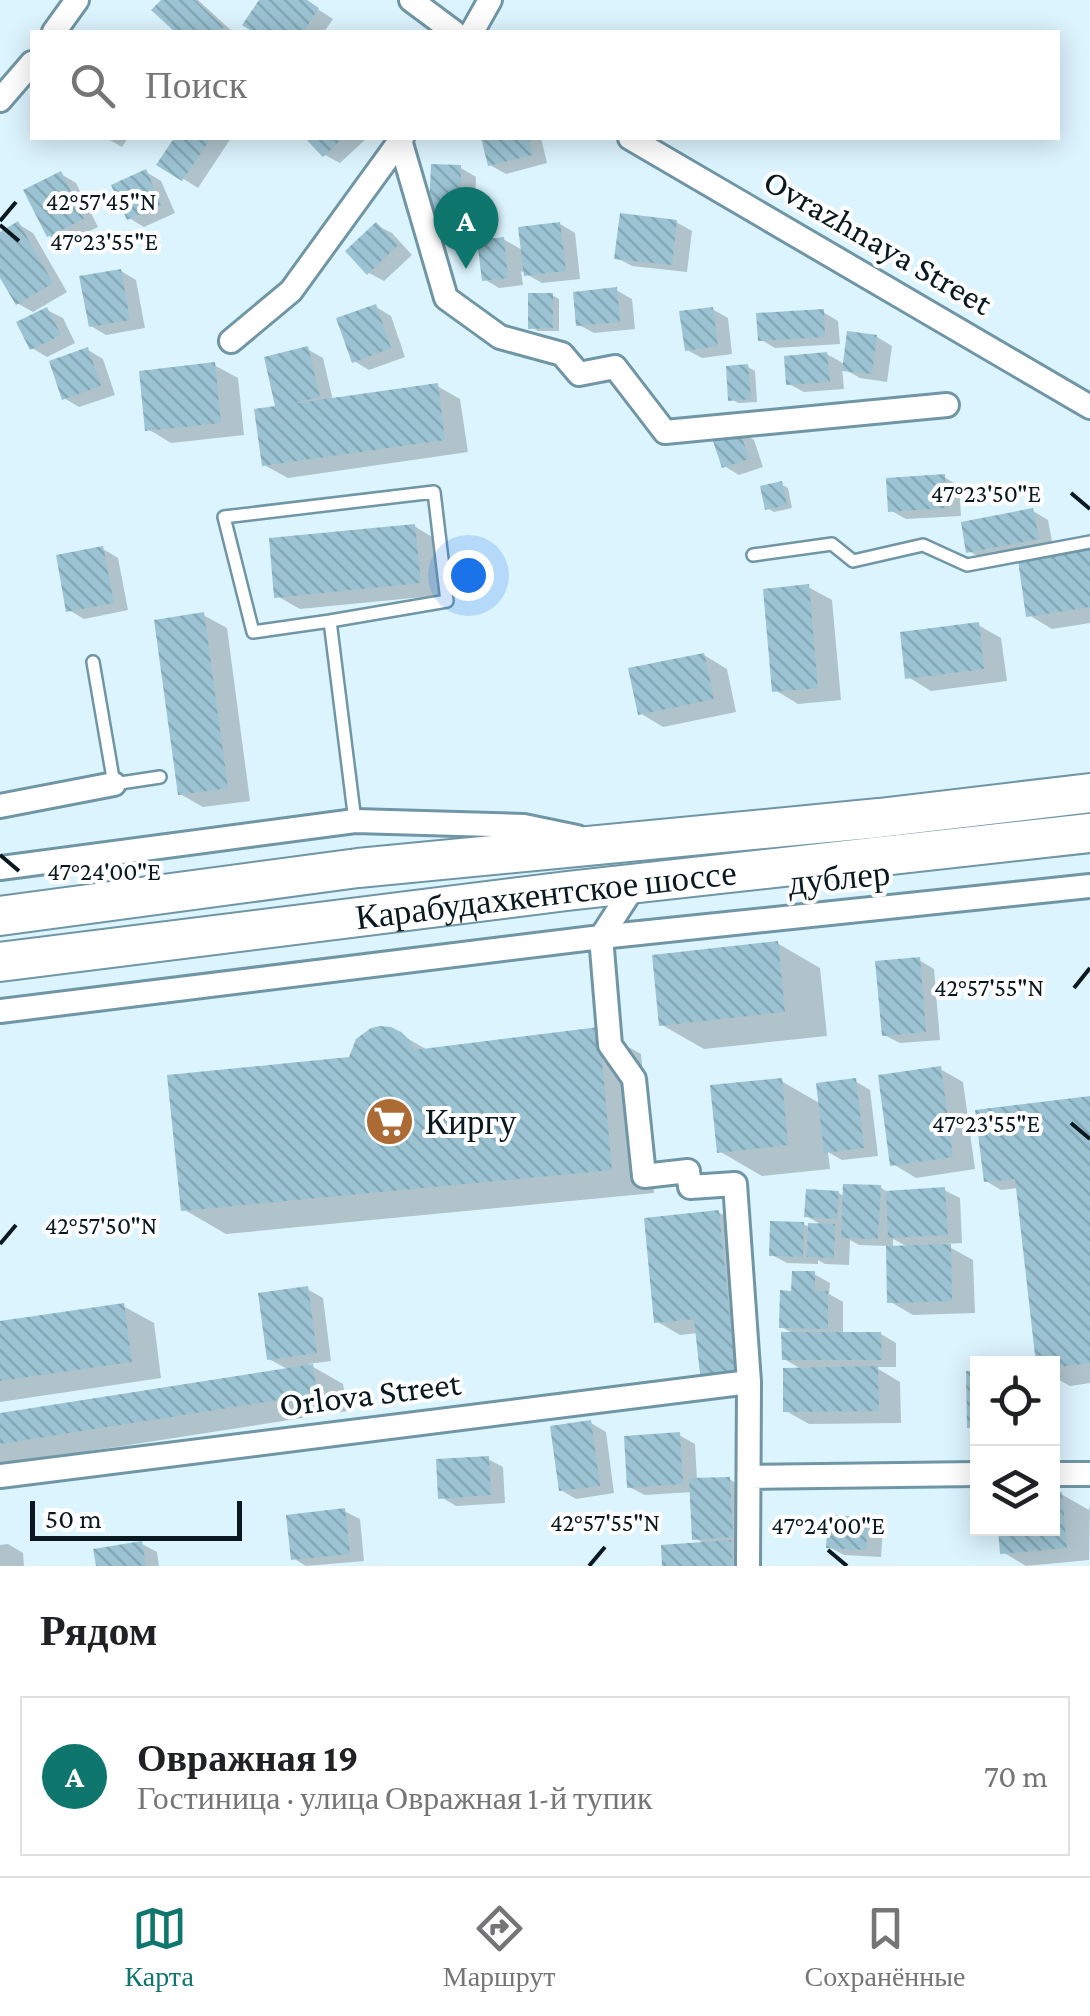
<!DOCTYPE html>
<html lang="ru">
<meta charset="utf-8">
<style>
body{margin:0;font-family:"Crimson Pro",serif;background:#f6f6f6;color:#202124}
.controls{position:absolute;right:30px;bottom:30px;display:grid;overflow:hidden;border-radius:0px;box-shadow:0 5px 25px #0003}
.controls button{width:90px;height:90px;display:grid;place-items:center;padding:0;border:0;border-bottom:2px solid #e0e0e0;background:#fff;color:#202124;font:50px sans-serif}
.scale{position:absolute;left:30px;bottom:25px;width:212px;box-sizing:border-box;padding-left:10px;border:5px solid #09191f;border-top:0;font-size:28px;line-height:35px;white-space:nowrap;color:#09191f;-webkit-text-stroke:8px #fff;paint-order:stroke}
.you{position:absolute;left:468px;top:575px;width:35px;height:35px;margin:-25px;border:8px solid #fff;border-radius:50%;background:#1a73e8;box-shadow:0 0 0 15px #1a73e833}
.badge{display:grid;place-items:center;width:65px;height:65px;border-radius:50%;background:#0f766e;color:#fff;font-size:32px;font-weight:700}
.pin{position:absolute;translate:-50% -82px;filter:drop-shadow(0 2px 5px #0008)}
.pin::after{content:'';position:absolute;top:52px;width:35px;height:30px;background:inherit;clip-path:polygon(0 0,100% 0,50% 100%)}
.list{margin:0;padding:0;list-style:none}
h2{display:flex;justify-content:space-between;align-items:center;height:130px;margin:0;padding:0 40px;font-size:42px}
h2 small{font-size:32px;font-weight:400;color:#757577}
.list li{display:grid;grid-template-columns:65px 1fr auto;gap:30px;align-items:center;box-sizing:border-box;height:160px;margin:0 20px 20px;padding:0 20px;border:2px solid #e0e0e0;border-radius:0px}
.list b{display:block;font-size:38px;white-space:nowrap}
.list p{margin:0;font-size:32px;white-space:nowrap;color:#757577}
.list em{font-size:32px;font-style:normal;color:#757577}
.icon{flex:none;width:55px;height:55px;fill:none;stroke:currentColor;stroke-width:2;stroke-linecap:round;stroke-linejoin:round}
.map{position:relative;flex:none;width:1090px;height:1566px;overflow:hidden}
.search{position:absolute;background:#fff;box-shadow:0 5px 25px #0003;left:30px;right:30px;top:30px;height:110px;display:flex;align-items:center;gap:25px;box-sizing:border-box;padding:0 35px;border-radius:0px;color:#757577;font-size:38px}
.sheet{height:310px;background:#fff}
nav{display:flex;justify-content:space-around;align-items:center;box-sizing:border-box;height:140px;border-top:2px solid #e0e0e0;background:#fff;font-size:28px;color:#757577}
nav a{display:grid;justify-items:center;gap:5px}
nav .on{color:#0f766e}
.map>svg:first-child{display:block}
.shadow{fill:#0003;fill-rule:evenodd}
.building{fill:url(#building-back-hatch)}
.lines{fill:none;stroke-linecap:round;stroke-linejoin:round}
.service-casing{stroke:#7096a6;stroke-width:16}
.minor-casing{stroke:#7096a6;stroke-width:28}
.trunk-casing{stroke:#7096a6;stroke-width:42}
.service{stroke:#fff;stroke-width:11}
.minor{stroke:#fff;stroke-width:22}
.trunk{stroke:#fff;stroke-width:38}
.ticks{fill:none;stroke:#09191f;stroke-width:4}
.labels{text-anchor:middle;dominant-baseline:central;stroke-width:8;stroke-linejoin:round;paint-order:stroke}
.street-label{font-size:35px;fill:#09191f;stroke:#fff}
.poi-label{font-size:35px;fill:#09191f;stroke:#fff;text-anchor:start}
.ticks-label{font-size:25px;text-anchor:middle;fill:#09191f;stroke:#fff;stroke-width:8;stroke-linejoin:round;paint-order:stroke}
</style>
<div class="map">
<svg width="1090" height="1566" viewBox="0 0 1090 1566">
<defs>
<pattern id="building-back-hatch" width="6" height="6" patternUnits="userSpaceOnUse" patternTransform="scale(2.5)"><rect width="6" height="6" fill="#9bc3d3"/><path d="M-1 5l2 2M0 0l6 6M5-1l2 2" fill="none" stroke="#84a7b5"/></pattern>
</defs>
<rect width="100%" height="100%" fill="#dcf4fe"/>
<path class="shadow" d="M164 0H198L233 32H179L155 10Z
M262 0H304L333 19 324 32H257L245 25Z
M106 138H128L122 147Z
M177 138H231L198 188 160 164Z
M309 138H367L340 163 325 155Z
M484 138H541L547 163 506 174 490 165Z
M461 168 476 177 474 220 447 219 432 210Z
M146 172 161 181 175 213 144 227 129 218Z
M61 174 76 183 98 227 64 244 49 236Z
M676 222 692 231 687 272 632 266 617 258Z
M18 224 33 233 67 292 33 312 17 303 0 273V235Z
M560 224 575 233 580 279 542 283 521 271 523 285 499 288 484 279 503 239 524 251Z
M376 225 392 233 412 255 384 281 369 273Z
M121 271 136 280 145 328 106 335 91 326Z
M616 290 632 299 635 329 594 333 579 325Z
M552 295 559 299V331H538L531 327Z
M376 307 391 316 405 357 369 370 354 361Z
M712 309 728 318 732 354 702 358 687 350Z
M47 310 63 318 75 343 47 357 32 348Z
M823 312 838 321 840 344 775 348 760 339Z
M877 337 892 346 887 382 860 378 842 368 844 389 804 392 789 384 827 354 846 365Z
M307 349 323 358 333 401 437 386 460 399 468 452 288 478 264 465 278 409Z
M88 350 103 359 115 395 79 407 64 398Z
M214 365 238 378 244 435 171 443 148 429Z
M748 367 755 371 757 402 738 403 731 399Z
M739 431 754 440 763 467 739 475 724 466Z
M944 477 959 486 961 516 906 519 890 510Z
M781 484 788 488 792 508 774 512 767 508Z
M1033 511 1048 520 1053 547 984 560 969 551Z
M414 526 437 540 443 595 300 609 277 596Z
M103 549 118 558 128 610 84 619 69 610Z
M1090 551V623L1052 629 1029 615Z
M808 587 832 600 841 700 798 704 775 690Z
M203 615 227 628 250 801 203 807 180 794Z
M978 625 1001 638 1007 681 931 691 908 677Z
M704 655 727 669 736 712 663 727 640 713Z
M777 943 820 968 827 1036 704 1049 662 1025Z
M919 960 934 969 940 1040 900 1043 884 1035Z
M598 1030 641 1054 654 1193 226 1234 183 1209 351 1059 400 1034 429 1051Z
M940 1069 963 1082 975 1169 916 1178 893 1164Z
M781 1081 821 1104 855 1081 870 1090 878 1156 842 1160 828 1152 830 1169 762 1176 719 1151Z
M1090 1098V1383L1070 1386 1052 1376V1364L1018 1188 1001 1190 986 1181Z
M880 1187 889 1193 944 1190 960 1198 962 1243 944 1244 973 1260 975 1313 913 1315 889 1301 888 1246 859 1245 850 1240 849 1265 825 1264 818 1260V1264L787 1263 772 1255 803 1224 811 1228 824 1226 806 1216 839 1193 845 1197ZM893 1239 910 1248H893Z
M718 1212 742 1226 758 1392 726 1395 698 1333 680 1335 656 1321Z
M814 1274 830 1283 829 1294 843 1302V1334H881L896 1343V1367H875L900 1382 901 1423 809 1424 786 1411 803 1370 784 1359 795 1335 782 1327 794 1293Z
M307 1289 323 1298 331 1361 308 1364 343 1384 347 1411 0 1465V1415L289 1370 269 1359Z
M123 1306 154 1323 161 1378 0 1402V1324Z
M1052 1384 1055 1385 1056 1439H1052Z
M591 1423 606 1432 614 1493 576 1499 561 1490Z
M679 1435 695 1444 697 1481 729 1479 745 1488 747 1545 735 1546 746 1552 747 1566H665L706 1545 695 1538 693 1492 645 1495 629 1487Z
M488 1459 503 1467 505 1503 456 1506 441 1497Z
M1061 1494 1089 1510 1090 1505 1089 1560 1026 1566 1003 1552 1052 1528Z
M344 1511 360 1519 364 1561 306 1566 293 1558Z
M867 1519 883 1528 881 1557 844 1555 829 1547Z
M8 1544 23 1553 24 1566H0V1545Z
M142 1544 157 1552 159 1566H98Z"/>
<path class="building" d="M161 0H195L224 27 219 32H175L151 10Z
M259 0H307L319 8 303 32H253L242 25Z
M174 138H211L182 181 156 165Z
M305 138H343L323 157Z
M481 138H529L533 155 488 166Z
M431 164 461 165 460 212 429 211Z
M146 169 161 205 127 220 111 185Z
M61 171 84 219 47 237 23 190Z
M620 213 677 220 672 265 614 259Z
M18 221 53 283 16 305 0 278V232Z
M376 222 398 245 367 275 345 251Z
M560 222 566 271 524 276 518 227Z
M504 237 508 278 482 281 477 240Z
M121 269 130 320 89 327 79 276Z
M617 287 620 322 576 326 573 292Z
M528 293H553V328L528 329Z
M376 304 391 348 352 363 336 318Z
M47 307 61 335 30 350 16 322Z
M713 307 718 346 685 351 679 311Z
M824 309 825 337 758 341 756 313Z
M847 331 877 335 872 374 842 371Z
M308 346 320 397 290 404 438 383 445 440 262 466 254 409 275 406 264 357Z
M88 347 101 386 62 400 49 361Z
M827 352 830 382 786 385 784 356Z
M215 362 221 423 145 431 139 371Z
M748 364 751 399 728 401 726 366Z
M739 428 749 459 722 468 712 438Z
M945 474 946 508 888 512 886 478Z
M782 481 787 505 765 510 760 486Z
M1033 508 1039 539 966 553 961 522Z
M415 524 421 583 274 598 269 538Z
M103 546 114 603 66 612 56 555Z
M1090 549V607L1026 617 1018 560Z
M809 584 818 688 772 692 763 589Z
M204 612 228 788 178 795 154 620Z
M979 622 984 669 905 679 900 632Z
M704 653 714 699 638 715 628 668Z
M778 941 785 1012 659 1026 652 955Z
M920 957 926 1032 882 1036 875 961Z
M380 1026 391 1027 401 1032 409 1040 414 1050 599 1027 612 1170 181 1211 167 1075 349 1057 356 1039 371 1028Z
M941 1066 953 1157 890 1166 878 1075Z
M782 1078 788 1145 717 1153 710 1085Z
M856 1078 864 1148 824 1153 816 1083Z
M1090 1096V1363L1052 1368V1364H1036L1015 1179 984 1182 975 1110Z
M843 1184 881 1185 878 1239 841 1238Z
M945 1187 948 1235 888 1238 886 1191Z
M806 1189 839 1191 837 1219 804 1217Z
M719 1210 736 1380 701 1383 694 1319 654 1323 644 1218Z
M770 1221 804 1222 803 1257 769 1256Z
M808 1223 835 1224 834 1258 807 1257Z
M951 1244 952 1301 887 1303 886 1246Z
M792 1271H815V1291H828V1329L779 1328 780 1290 791 1291Z
M308 1286 317 1353 267 1360 258 1293Z
M124 1303 132 1362 0 1381V1321Z
M781 1332H881L882 1360H782Z
M313 1364 317 1394 0 1444V1413Z
M878 1366 879 1411 783 1412V1368Z
M966 1371H978V1428H967Z
M591 1420 600 1486 559 1491 550 1426Z
M680 1432 683 1484 627 1488 624 1436Z
M489 1456 491 1495 438 1499 436 1459Z
M730 1477 733 1537 692 1540 689 1478Z
M1062 1492 1067 1548 1000 1554 998 1528H1052V1493Z
M345 1508 350 1554 291 1560 286 1515Z
M828 1515 868 1517 866 1550 826 1548Z
M731 1540 733 1566H662L661 1545Z
M142 1541 146 1566H96L93 1549Z"/>
<g class="lines">
<defs>
<path id="service" d="M753 555 832 544 853 561 923 545 967 565 1090 542
M330 621 447 601 434 492 224 517 253 632 330 621 355 821
M93 662 114 784 160 777"/>
<path id="minor" d="M411 0 454 32
M54 32 77 0
M472 32 490 0
M0 100 32 63
M630 138 1090 407
M400 140 446 298 500 337 562 354 579 374 615 367 665 432 947 405
M231 341 291 291 402 138
M0 806 114 784
M0 868 355 821 524 826 577 837
M636 883 601 937 610 1045 634 1079 644 1176 688 1171 690 1187 735 1184 749 1382 748 1566
M0 1011 601 937 1090 886
M1052 1474H1090
M0 1476 749 1382
M749 1477 978 1474"/>
<g id="trunk">
<path d="M0 916 358 868 879 818 1090 793"/>
<path id="s1" d="M0 962 567 891 1090 833"/>
</g>
</defs>
<use href="#service" class="service-casing"/>
<use href="#minor" class="minor-casing"/>
<use href="#trunk" class="trunk-casing"/>
<use href="#service" class="service"/>
<use href="#minor" class="minor"/>
<use href="#trunk" class="trunk"/>
</g>
<path class="ticks" d="M0 221 16 202M0 225 19 241M1071 493 1090 509M0 855 19 871M1074 988 1090 968M1071 1123 1090 1139M0 1244 16 1225M828 1550 847 1566M589 1566 605 1547"/>
<defs>
<symbol id="supermarket-disc" viewBox="-11 -11 22 22"><circle r="9.5" fill="#ac6b34" stroke="#fff"/><path d="M-6-5.5h2.5l.6 2H6L4.5 2H-2.5L-4.4-4H-6ZM-1.5 3.2a1.3 1.3 0 1 0 .1 0ZM3 3.2a1.3 1.3 0 1 0 .1 0Z" fill="#fff"/></symbol>
</defs>
<g fill-rule="evenodd">
<use href="#supermarket-disc" x="362" y="1094" width="55" height="55"/>
</g>
<g class="labels">
<g class="street-label">
<text transform="translate(878 242) rotate(30)">Ovrazhnaya Street</text>
<text transform="translate(839 878) rotate(-6)">дублер</text>
<text stroke="none"><textPath href="#s1" startOffset="550">Карабудахкентское шоссе</textPath></text>
<text transform="translate(370 1394) rotate(-7)">Orlova Street</text>
</g>
<g class="poi-label">
<text x="425" y="1122">Киргу</text>
</g>
</g>
<g class="ticks-label">
<text x="101" y="210">42°57'45"N</text>
<text x="104" y="250">47°23'55"E</text>
<text x="986" y="502">47°23'50"E</text>
<text x="104" y="880">47°24'00"E</text>
<text x="989" y="996">42°57'55"N</text>
<text x="986" y="1132">47°23'55"E</text>
<text x="101" y="1234">42°57'50"N</text>
<text x="605" y="1531">42°57'55"N</text>
<text x="828" y="1534">47°24'00"E</text>
</g>
</svg>
<div class="controls">
<button><svg class="icon" aria-label="locate" viewBox="0 0 24 24"><circle cx="12" cy="12" r="6"/><path d="M12 2v4M12 18v4M2 12h4M18 12h4"/></svg></button>
<button><svg class="icon" aria-label="layers" viewBox="0 0 24 24"><path d="M12 4l9 5-9 5-9-5zM3 14l9 5 9-5"/></svg></button>
</div>
<div class="scale">50 m</div>
<div class="you"></div>
<div class="pin badge" style="left:466px;top:269px">A</div>
<div class="search"><svg class="icon" aria-label="search" viewBox="0 0 24 24"><circle cx="10" cy="10" r="6"/><path d="M15 15l6 6"/></svg>Поиск</div>
</div>
<section class="sheet">
<h2>Рядом<small></small></h2>
<ul class="list">
<li><span class="badge">A</span><div><b>Овражная 19</b><p>Гостиница · улица Овражная 1-й тупик</p></div><em>70 m</em></li>
</ul>
</section>
<nav>
<a class="on"><svg class="icon" aria-label="map" viewBox="0 0 24 24"><path d="M3 6l6-2 6 2 6-2v14l-6 2-6-2-6 2zM9 4v14M15 6v14"/></svg>Карта</a>
<a><svg class="icon" aria-label="directions" viewBox="0 0 24 24"><path d="M12 3l9 9-9 9-9-9zM9 14v-3h6M13 9l2 2-2 2"/></svg>Маршрут</a>
<a><svg class="icon" aria-label="saved" viewBox="0 0 24 24"><path d="M7 4h10v16l-5-4-5 4z"/></svg>Сохранённые</a>
</nav>
